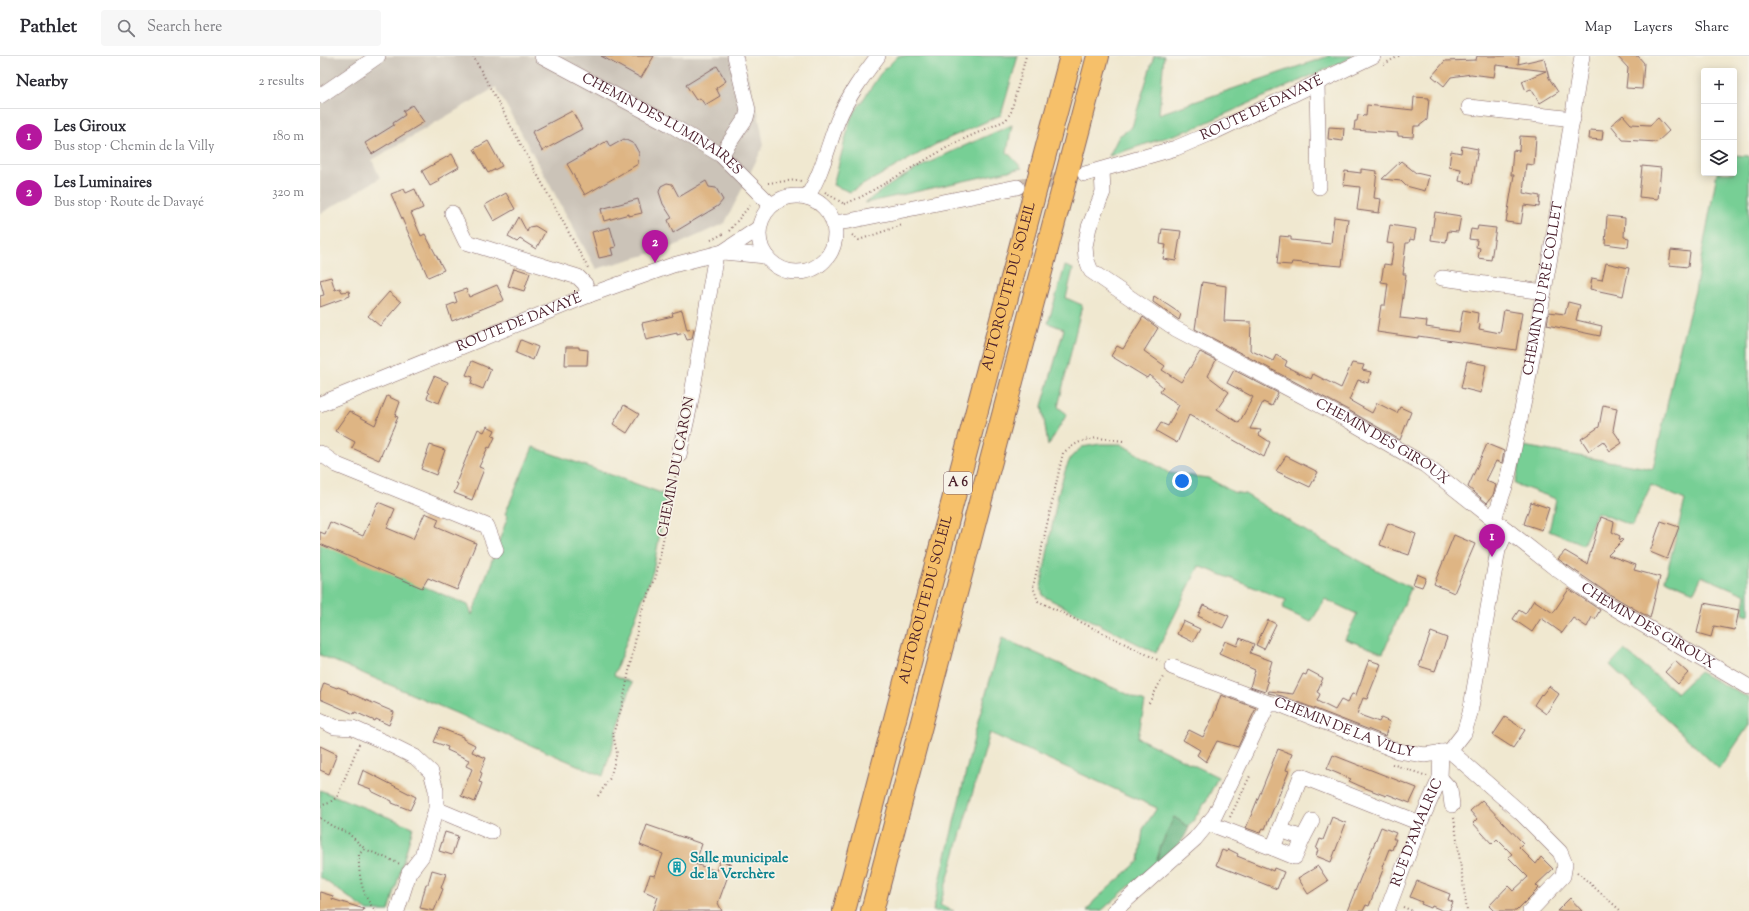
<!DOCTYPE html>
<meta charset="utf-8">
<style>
body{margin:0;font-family:"Sorts Mill Goudy",serif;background:#f7f7f7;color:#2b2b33}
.controls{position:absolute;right:12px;top:12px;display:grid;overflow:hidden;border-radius:4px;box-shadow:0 2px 10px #0003}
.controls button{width:36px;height:36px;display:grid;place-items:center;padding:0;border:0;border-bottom:1px solid #e1e1e2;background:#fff;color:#2b2b33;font:20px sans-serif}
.you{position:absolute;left:862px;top:425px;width:14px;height:14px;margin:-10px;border:3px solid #fff;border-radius:50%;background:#1a73e8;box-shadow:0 0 0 6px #1a73e833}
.badge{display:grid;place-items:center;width:26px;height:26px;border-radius:50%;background:#b5179e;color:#fff;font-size:13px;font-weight:700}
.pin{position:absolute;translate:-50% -33px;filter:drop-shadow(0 1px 2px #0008)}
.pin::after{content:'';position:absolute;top:21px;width:14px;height:12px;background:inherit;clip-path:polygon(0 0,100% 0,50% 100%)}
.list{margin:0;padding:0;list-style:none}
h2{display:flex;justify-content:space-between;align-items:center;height:52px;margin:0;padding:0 16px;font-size:17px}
h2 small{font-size:13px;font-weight:400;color:#7c7c81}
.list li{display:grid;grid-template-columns:26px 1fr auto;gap:12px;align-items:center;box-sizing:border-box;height:56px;padding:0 16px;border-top:1px solid #e1e1e2}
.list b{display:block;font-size:15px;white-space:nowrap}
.list p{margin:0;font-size:13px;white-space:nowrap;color:#7c7c81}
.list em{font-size:13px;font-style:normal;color:#7c7c81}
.icon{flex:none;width:22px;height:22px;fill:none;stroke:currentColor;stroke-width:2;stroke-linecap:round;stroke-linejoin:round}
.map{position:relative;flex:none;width:1429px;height:855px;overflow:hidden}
header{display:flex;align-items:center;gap:24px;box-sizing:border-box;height:56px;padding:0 20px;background:#fff;border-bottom:1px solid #e1e1e2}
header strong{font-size:19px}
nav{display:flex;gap:22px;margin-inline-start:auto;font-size:14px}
.search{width:280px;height:36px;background:#f7f7f7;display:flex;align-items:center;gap:10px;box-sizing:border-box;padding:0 14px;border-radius:4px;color:#7c7c81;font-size:15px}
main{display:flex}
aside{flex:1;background:#fff}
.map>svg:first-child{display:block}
.industrial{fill:#cbc3b8}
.green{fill:#77cf95;stroke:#607760}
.forest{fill:#61b27e;stroke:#566854}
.building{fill:#deb584}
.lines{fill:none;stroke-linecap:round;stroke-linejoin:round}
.minor-tunnel{stroke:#cfc0af;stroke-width:15;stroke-dasharray:15 8;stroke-linecap:butt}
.minor-casing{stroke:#846565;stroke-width:16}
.highway-casing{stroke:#846565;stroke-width:24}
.path{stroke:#846565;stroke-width:2;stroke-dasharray:1 3;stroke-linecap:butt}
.minor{stroke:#fff;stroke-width:15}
.highway{stroke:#f6c06b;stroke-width:22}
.labels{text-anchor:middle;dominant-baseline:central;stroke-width:3.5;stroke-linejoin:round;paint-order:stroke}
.shield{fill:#f7f3e8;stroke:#7e5f64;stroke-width:1}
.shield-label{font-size:13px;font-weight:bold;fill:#4a1f2b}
.street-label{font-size:14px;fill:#4a1f2b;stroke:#f7f3e8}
.culture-label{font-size:14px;font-weight:bold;fill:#0d838f;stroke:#f7f3e8;text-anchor:start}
</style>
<header>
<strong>Pathlet</strong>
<div class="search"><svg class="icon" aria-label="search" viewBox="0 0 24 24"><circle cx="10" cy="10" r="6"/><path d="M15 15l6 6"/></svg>Search here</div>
<nav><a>Map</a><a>Layers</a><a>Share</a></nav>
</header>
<main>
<aside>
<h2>Nearby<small>2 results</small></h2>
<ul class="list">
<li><span class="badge">1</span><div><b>Les Giroux</b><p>Bus stop · Chemin de la Villy</p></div><em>180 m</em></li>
<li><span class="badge">2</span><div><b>Les Luminaires</b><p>Bus stop · Route de Davayé</p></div><em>320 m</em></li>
</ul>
</aside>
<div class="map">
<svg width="1429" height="855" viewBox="0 0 1429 855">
<rect width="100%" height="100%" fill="#f7f3e8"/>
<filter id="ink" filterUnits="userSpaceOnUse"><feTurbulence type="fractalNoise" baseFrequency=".025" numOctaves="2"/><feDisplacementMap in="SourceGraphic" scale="8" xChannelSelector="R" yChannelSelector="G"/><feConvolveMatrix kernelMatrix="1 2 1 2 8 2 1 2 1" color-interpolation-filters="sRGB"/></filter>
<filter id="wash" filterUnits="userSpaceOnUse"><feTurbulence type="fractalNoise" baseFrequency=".012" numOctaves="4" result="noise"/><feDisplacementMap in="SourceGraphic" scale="16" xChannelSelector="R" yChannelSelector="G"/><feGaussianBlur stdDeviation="0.9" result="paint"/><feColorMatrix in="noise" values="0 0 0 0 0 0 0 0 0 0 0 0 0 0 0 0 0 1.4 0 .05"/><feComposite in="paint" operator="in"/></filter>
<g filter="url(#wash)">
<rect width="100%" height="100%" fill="#f0e8d0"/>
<path class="industrial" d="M0 0H422L438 57 444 89 405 167 350 192 276 213 176 31 52 104 60 122 0 158Z"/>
<path class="green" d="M578 0H698L681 59 618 87 530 136 513 129 531 62 560 18Z
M834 0H844L839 58 1009 0H1035L872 73 789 100 799 80 812 71Z
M692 69 687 96 702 112 545 147C587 113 642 91 692 69Z
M1414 99 1429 100V559L1423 557 1426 539 1382 520 1374 536 1345 524 1365 444 1331 429 1312 470 1277 456 1263 489 1229 475 1236 443 1195 428 1203 390 1333 413 1358 299 1375 235 1397 117H1414Z
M745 210 753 213 746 242 762 249 738 351 747 358 728 390 722 350 744 273 728 267Z
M780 388H801L849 417 888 422 913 436 925 438 997 482 1091 532 1063 597 1025 583 1037 558 1005 543 991 566 962 553 966 544 879 510 836 597 723 540 721 531 738 438 746 412 751 401 762 391Z
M213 391 347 439 333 515 294 619 312 627 283 720 0 599V487L148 549 152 559 188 460 185 458Z
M682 582 825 646 818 682 898 721 886 745 869 771 854 761 841 790 836 807 781 855H767L774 845 819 805 823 773 837 752 670 677 620 849 634 855H613L657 669Z
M1304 594 1357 637 1379 616 1429 642V669L1399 713 1290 609Z
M0 734 93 771 69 855H48L0 821Z"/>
<path class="forest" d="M854 761 869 771C864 786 850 800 836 807L841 790Z"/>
<g id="blocks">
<path class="building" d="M281 0H334L321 22Z
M1157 0H1199L1198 8 1224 2 1229 22 1238 36 1220 47 1211 33 1206 35 1202 25 1226 15 1176 9 1174 21 1151 18 1131 21 1124 30 1112 20 1125 5 1156 4Z
M1297 0H1318L1324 7 1322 33 1306 32 1308 12Z
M397 10 406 25 396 32 400 40 385 49 380 42 376 44 366 29Z
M1094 41 1109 42 1107 64 1099 70H1094L1093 81 1078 80V77L1034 74 1035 65H1037L1038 59 1046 60 1047 49 1093 54Z
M92 49 104 66 52 98 45 87 74 69 73 67 85 59 83 55Z
M252 55 262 73 222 95 212 76Z
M1303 59 1311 68 1330 69 1338 62 1349 75 1337 86 1303 84 1291 69Z
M1009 71 1024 72 1023 85 1008 83Z
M1270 74 1283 75 1282 84 1269 83Z
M1200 80 1216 81 1214 109 1206 108 1203 137 1220 140 1219 151 1204 149 1201 168 1186 166 1194 119H1191L1193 94 1199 95Z
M304 83 314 88 319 97 318 108 265 139 247 108 287 85 290 91Z
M168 85 182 110 168 117 154 93Z
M1142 90 1158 93 1152 128 1139 125 1141 113 1129 111 1131 95 1141 97Z
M132 98 139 111 118 123 119 125 110 130 102 115Z
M1081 105 1096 117 1109 120 1105 135 1086 130 1081 125 1062 123Z
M1322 110 1341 112 1338 143 1319 141Z
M1041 113 1057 115 1054 142 1061 143 1059 157 1037 154 1040 131 1023 129 1025 115 1041 117Z
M386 125 389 131 396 132 403 144 398 150 353 177 348 164 352 162 343 148 339 136 341 130 347 127 352 128 359 141Z
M84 133 86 137 95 133 103 152 91 157 101 180 105 178 124 214 108 221 71 138Z
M186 137 195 153 174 165 165 149Z
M318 143 322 157 309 160V158L284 165 281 153Z
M1115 156 1141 160 1138 176 1128 175 1126 186 1111 184Z
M1287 160 1305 162 1304 181 1309 182 1308 191 1285 188Z
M199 161 207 176 209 171 215 170 225 176 216 193 200 183 197 186 188 181Z
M1014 161 1028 163 1022 210 972 206 971 209 957 208 960 180 971 181V184L1011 188Z
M1070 169 1096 173 1094 184 1090 183 1089 187H1086L1083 211H1084L1083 218H1086L1080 262 1107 265 1106 271 1139 276 1143 254 1158 257 1157 267 1160 268 1159 273 1180 277 1184 254 1202 257 1196 294 1098 280V282L1057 276 1061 249H1065L1068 227 1061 226 1064 208 1071 209 1074 188 1067 187Z
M1158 170 1176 172 1171 204 1158 202 1160 192 1156 191 1157 184 1149 183 1151 173 1157 174Z
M290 171 296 191 291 192 293 199 279 202 272 176Z
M842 173 861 175 856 205 843 203 846 189 840 188Z
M1351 194 1370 196 1368 211 1349 209Z
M1286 207 1309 212 1303 240 1270 233 1272 222 1282 224Z
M194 212 210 217 204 235 188 230Z
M11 221 15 234 20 232 22 236 29 235 30 240 0 251V240L4 239 0 224Z
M882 226 906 230 904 265 931 266 930 294 953 305 956 299 967 305 965 310 991 323 993 318 1021 332 1032 307 1044 309 1042 314 1051 316 1048 327 1038 324 1029 344 1052 357 1057 347 1077 357 1080 351 1091 356 1080 384 1030 355 875 273Z
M177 229 184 244 132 265 127 250 137 246 134 237 146 233 149 241Z
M69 236 81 246 60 270 48 260Z
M834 240 861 258 859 264 833 246Z
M1248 246 1260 249 1256 264 1282 270 1280 280 1227 269 1229 256 1245 258Z
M362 254 367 274 374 273 372 283 367 284 364 277 357 279V277L326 284 322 267 353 260 352 257Z
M823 261 838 272 824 295 845 310 842 314 861 326 880 296 896 304 888 320 909 336 897 353 919 367 933 341 907 327 914 314 958 337 952 350 943 346 930 373 941 374 939 379 950 386 944 401 869 359 857 387 836 375 841 367 848 370 859 349 840 336 843 331 829 319 827 322 791 300 797 290 803 293Z
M201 284 218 291 213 304 196 297Z
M246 291H259V293L268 294 267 309H245Z
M152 305 171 313 163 333 151 328 153 321 146 319Z
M1147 305 1166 309 1161 337 1141 332Z
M114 320 128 326 119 347 107 342 109 337 107 336Z
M67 340 80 346 75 360 78 361 59 404 32 392 35 386 15 375 29 355 55 369Z
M304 349 319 358 307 377 293 368Z
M1283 349 1297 352 1293 374 1302 387 1290 395 1283 385 1269 395 1261 383 1279 371Z
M167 370 175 374 172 380 175 381 170 392 168 391 159 411 164 413 152 444 134 437 138 428 136 427 158 373 164 376Z
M1167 388 1184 395 1182 407 1176 405 1166 425 1176 429 1173 439 1167 447 1148 431Z
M110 389 125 394 116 419 101 413Z
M966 400 998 416 990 431 956 415Z
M58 446 75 453 67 472 93 483 105 457 119 463 116 470 156 487 137 534 108 522 102 532 0 488V476L5 478 10 466 43 480Z
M1211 446 1229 452 1222 474 1204 468Z
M1281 461 1294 466 1292 476 1300 480 1299 483 1303 484 1288 499 1316 509 1314 514 1340 521 1330 562 1286 536 1238 503 1245 495 1267 508Z
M1341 465 1359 471 1347 503 1330 496Z
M1068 467 1096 478 1089 499 1060 489Z
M1134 479 1155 488 1134 537 1114 528Z
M1097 518 1106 522 1102 531 1093 528Z
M1249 533 1280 554 1275 563 1272 561 1267 571 1253 562 1242 577 1221 562 1212 576 1193 563 1199 554 1205 558 1214 544 1233 557Z
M1384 547 1419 554 1415 574 1394 570 1391 581 1377 577Z
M883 549 909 560 903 572 878 560Z
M948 564 956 568 944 593 936 589Z
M863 565 880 573 873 586 857 578Z
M1111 576 1127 582 1115 615 1099 610Z
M920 582 934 588 930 597 952 605 946 625 948 626 945 636 930 631 935 614 899 598 905 585 917 590Z
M1049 604 1061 608 1047 643 1043 642 1037 658 1059 666 1061 662 1070 666 1065 680 962 640 948 637 949 635 973 638 983 618 986 619 988 614 1003 622 997 636 1000 638 997 645 1015 654 1021 644 1027 647 1032 638 1036 639Z
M1355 605 1368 617 1358 628 1345 616Z
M4 627 17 632 18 631 28 635 27 636 74 656 69 669 56 663 55 665 35 656 34 658 0 643V638Z
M1229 630 1239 638 1226 658 1214 649 1221 638 1222 639Z
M901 639 936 652 918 691 897 685 886 706 877 699 880 694 863 684 869 674 883 681 893 661Z
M1185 661 1205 674 1193 692 1173 679Z
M120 672 143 681V683L155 689 152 696 166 702 160 716 162 717 159 726 162 727 155 746 141 740 152 713 146 710 149 704 127 694 128 691 114 686Z
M0 690 17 698 9 718 0 714Z
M958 693 972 698 966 714 969 715 947 768 945 773 943 772 940 777 926 772Z
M1013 699 1097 732 1090 747 1067 738 1066 740 1040 730 1029 725 1031 723 1007 713Z
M43 714 96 741 90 754 72 747V745L51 735V733L38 728Z
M1162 744 1203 787 1199 791 1216 808 1221 801 1233 813 1216 829 1219 832 1196 855H1174L1169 850 1188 830 1193 835 1208 821 1188 801 1192 798 1177 783 1172 788 1153 767 1157 763 1150 755Z
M1012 761 1026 767 1011 806 996 800 998 794 996 793 1000 783 1003 784Z
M327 769 382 788 375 808 396 815 400 804 412 809 398 847 402 855H333L338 841 324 835 330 819 335 820 343 798 320 789Z
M1061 771 1076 777 1073 783H1076L1072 794 1069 793 1062 811H1064L1049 850 1046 849 1043 855H1027Z
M125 776 138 780 132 799 119 795Z
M908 793 918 798 917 800 947 812 953 815 954 812 964 816 957 833 896 809 902 794 907 796Z
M998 810 1008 825 988 838 978 822Z
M112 814 126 818 121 832 123 833 114 855 100 852 106 828H108Z
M1097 825 1130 838 1128 844 1133 846 1129 855H1124L1112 850 1111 852 1101 848 1102 846 1090 841Z
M0 836 13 840 12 843 44 853 43 855H0Z
M1250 842 1262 855H1237Z"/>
</g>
</g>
<g filter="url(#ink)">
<use href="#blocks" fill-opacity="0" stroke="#846565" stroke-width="1"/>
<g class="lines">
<path class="minor-tunnel" d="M697 131 753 121"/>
<defs>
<g id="minor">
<path id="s1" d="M222 0 351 69 401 99 451 149"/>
<path d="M997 27 999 131"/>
<path d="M0 40 58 0"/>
<path d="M1149 51 1253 63"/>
<path d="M401 99 426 62 428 54 415 0"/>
<path id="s2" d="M782 114 783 136 769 171 765 190 766 202 771 215 856 273 1026 363 1105 409 1235 512 1281 544 1429 631"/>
<path id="s3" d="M765 118 856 92 896 75 1053 0"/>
<circle cx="477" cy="178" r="38"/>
<path d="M487 141C502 118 508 89 518 64 528 40 543 20 558 0"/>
<path d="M132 157 146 186 258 221 265 228 269 239"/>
<path d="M514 167 529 165 697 131"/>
<path d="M403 196 439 172"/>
<path d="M1122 222 1224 236"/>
<path id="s4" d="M0 348 269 239 353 209 403 196 446 200"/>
<path d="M0 397 17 409 167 470 176 494"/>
<path d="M359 399 370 349 396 198"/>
<path id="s5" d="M1174 463 1187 425 1207 330 1233 184 1262 0"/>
<path d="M852 611 951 648"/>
<path d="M0 664 15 671 33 672 71 689 95 701 111 716 116 734V753L102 800 89 817 77 855"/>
<path d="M1130 695 1201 757 1240 796 1245 808 1243 820 1210 855"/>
<path d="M1120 722 1130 733 1132 749"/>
<path d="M116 753 171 776"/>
<path d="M888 767 953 792 981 720 1100 767"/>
<path d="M983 782 992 765"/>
<path d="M953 792 975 801 983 782 960 774"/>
<path id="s6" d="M794 855 875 783 895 759 947 651 951 648H959L1078 695 1105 699 1130 695 1144 677 1150 657 1178 494 1187 474"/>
<path id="s7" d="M1067 855 1100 767 1120 722 1121 696"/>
</g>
<g id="highway">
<path id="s8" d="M524 855 751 0"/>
<path d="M552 855 778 0"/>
</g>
</defs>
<use href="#minor" class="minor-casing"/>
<use href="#highway" class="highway-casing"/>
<path class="path" d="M153 0 268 212
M1064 8 1079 0
M448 127 477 124 481 125
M505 136 524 148
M524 148 541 141 635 87 686 64 691 56 706 0
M409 175 431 148
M532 179 539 184 582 169
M391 184 405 177
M803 385C776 381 765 379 743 397L713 531 718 545 840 605
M829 647 843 621
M1072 708 1107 720
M278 740 290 722 295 704 297 697 293 678 302 650 321 556 336 521 357 412
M0 750 9 747 17 741 39 688
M910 761 930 720
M0 762 12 770 28 777 45 793 39 798C38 818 42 841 56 855
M1134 762 1147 855
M45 793 80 808
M1257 816 1301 855
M1083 851 1093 855"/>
<use href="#minor" class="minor"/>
<use href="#highway" class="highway"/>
</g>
</g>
<defs>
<symbol id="building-ring" viewBox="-11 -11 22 22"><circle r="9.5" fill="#f7f3e8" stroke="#0f9aa8" stroke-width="1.5"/><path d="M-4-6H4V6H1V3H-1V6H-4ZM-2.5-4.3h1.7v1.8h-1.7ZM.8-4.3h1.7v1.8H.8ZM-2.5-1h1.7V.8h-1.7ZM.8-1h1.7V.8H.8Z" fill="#0f9aa8"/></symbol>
</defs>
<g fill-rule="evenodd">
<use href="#building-ring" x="347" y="801" width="20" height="20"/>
</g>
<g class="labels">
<rect class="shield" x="624" y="416" width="28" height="22" rx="3"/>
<g class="shield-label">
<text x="638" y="427">A 6</text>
</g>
<g class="street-label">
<text stroke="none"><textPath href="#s3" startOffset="189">ROUTE DE DAVAYÉ</textPath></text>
<text stroke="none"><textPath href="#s1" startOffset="138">CHEMIN DES LUMINAIRES</textPath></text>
<text stroke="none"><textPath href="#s8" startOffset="646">AUTOROUTE DU SOLEIL</textPath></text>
<text stroke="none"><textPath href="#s5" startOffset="236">CHEMIN DU PRÉ COLLET</textPath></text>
<text stroke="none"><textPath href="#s4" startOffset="215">ROUTE DE DAVAYÉ</textPath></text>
<text stroke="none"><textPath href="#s2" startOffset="443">CHEMIN DES GIROUX</textPath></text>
<text transform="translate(357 411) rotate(-79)">CHEMIN DU CARON</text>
<text stroke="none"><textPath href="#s8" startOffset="322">AUTOROUTE DU SOLEIL</textPath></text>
<text stroke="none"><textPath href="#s2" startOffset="767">CHEMIN DES GIROUX</textPath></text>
<text stroke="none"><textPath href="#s6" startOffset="342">CHEMIN DE LA VILLY</textPath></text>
<text stroke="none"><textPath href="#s7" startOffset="84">RUE D'AMALRIC</textPath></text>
</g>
<g class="culture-label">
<text x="370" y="803">Salle municipale<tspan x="370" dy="16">de la Verchère</tspan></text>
</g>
</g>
</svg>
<div class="controls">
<button>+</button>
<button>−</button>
<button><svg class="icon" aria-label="layers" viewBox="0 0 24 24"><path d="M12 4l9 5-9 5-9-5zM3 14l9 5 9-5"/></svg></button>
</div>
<div class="you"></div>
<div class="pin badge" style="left:1172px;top:501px">1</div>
<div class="pin badge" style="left:335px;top:207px">2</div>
</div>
</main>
